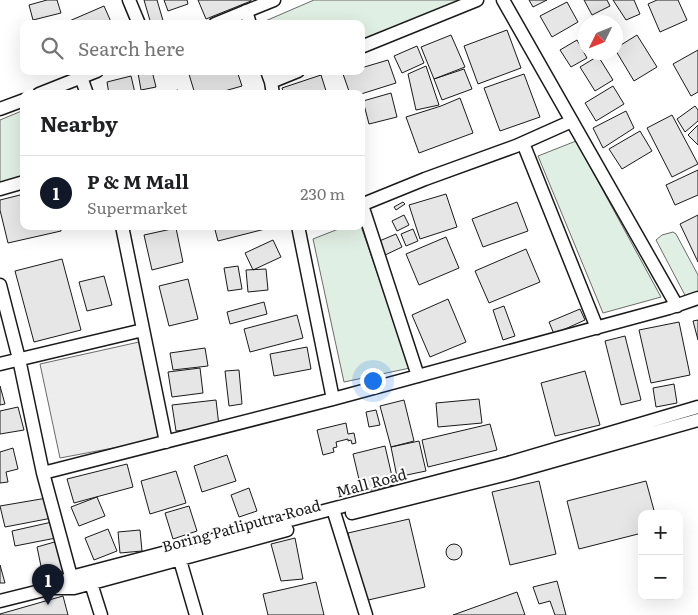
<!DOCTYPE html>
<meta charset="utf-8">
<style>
body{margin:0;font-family:Literata,serif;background:#f2f2f2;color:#202124}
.controls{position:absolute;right:15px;bottom:15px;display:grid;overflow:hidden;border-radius:10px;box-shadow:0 5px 20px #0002}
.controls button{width:45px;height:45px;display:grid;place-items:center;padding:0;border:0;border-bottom:1px solid #e0e0e0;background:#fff;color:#202124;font:25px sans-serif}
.compass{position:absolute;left:578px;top:15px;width:45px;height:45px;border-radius:50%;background:#fff;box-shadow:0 5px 20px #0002;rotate:227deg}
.you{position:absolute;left:372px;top:380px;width:18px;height:18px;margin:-12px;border:4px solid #fff;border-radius:50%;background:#1a73e8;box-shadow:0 0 0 8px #1a73e833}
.badge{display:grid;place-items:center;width:32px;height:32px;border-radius:50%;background:#111827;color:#fff;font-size:16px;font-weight:700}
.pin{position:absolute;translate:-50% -41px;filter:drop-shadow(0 1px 2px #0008)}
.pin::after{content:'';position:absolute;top:26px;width:18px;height:15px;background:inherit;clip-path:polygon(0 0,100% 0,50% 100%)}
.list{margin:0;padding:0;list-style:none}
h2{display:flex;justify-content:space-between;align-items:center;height:65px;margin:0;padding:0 20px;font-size:21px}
h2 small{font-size:16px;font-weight:400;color:#757577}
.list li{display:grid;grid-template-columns:32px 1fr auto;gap:15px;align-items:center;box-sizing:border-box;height:75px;padding:0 20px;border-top:1px solid #e0e0e0}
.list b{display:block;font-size:19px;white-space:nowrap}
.list p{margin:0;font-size:16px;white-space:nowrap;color:#757577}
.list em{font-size:16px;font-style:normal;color:#757577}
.icon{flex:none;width:28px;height:28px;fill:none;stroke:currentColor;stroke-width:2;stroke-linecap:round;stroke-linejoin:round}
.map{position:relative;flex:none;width:698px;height:615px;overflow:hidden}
.search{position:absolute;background:#fff;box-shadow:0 5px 20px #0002;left:20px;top:20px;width:345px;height:55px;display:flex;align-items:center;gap:12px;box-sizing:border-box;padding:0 18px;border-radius:10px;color:#757577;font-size:19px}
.panel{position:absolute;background:#fff;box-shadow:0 5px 20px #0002;left:20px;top:90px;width:345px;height:140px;border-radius:10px}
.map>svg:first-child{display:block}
.green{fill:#e0efe3;stroke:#6a6a6a}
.parking{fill:#ededed;stroke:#6a6a6a}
.building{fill:#e6e6e6;stroke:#1a1a1a}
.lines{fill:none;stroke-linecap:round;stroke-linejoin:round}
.minor-casing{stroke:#1a1a1a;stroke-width:15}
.minor{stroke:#fff;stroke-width:12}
.labels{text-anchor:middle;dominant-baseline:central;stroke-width:4;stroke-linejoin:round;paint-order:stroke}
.street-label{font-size:15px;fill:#1a1a1a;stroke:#fff}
</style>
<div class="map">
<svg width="698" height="615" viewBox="0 0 698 615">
<rect width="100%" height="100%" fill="#fff"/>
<path class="green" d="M314 0H466L361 41V24H264L263 22Z
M24 110V175L0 183V120Z
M576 141 661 297 603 313 538 156Z
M346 226H361L410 368 344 382 313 239Z
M673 232 676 234 698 275V293L687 299 656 240 662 235Z"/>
<path class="parking" d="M139 342 161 439 60 458 40 364Z"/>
<path class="building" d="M47 0H57L61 13 33 20 29 5Z
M144 0H157L164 24H151Z
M164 0H187L188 4 168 11Z
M198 0H251V1L206 19Z
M529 0H547L533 7Z
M584 0H607L610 6 592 15Z
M613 0H634L640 14 626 20Z
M657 0H678L687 20 660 32 648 4Z
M567 2 578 22 552 37 540 16Z
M104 6 112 24H68L67 22Z
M507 30 521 68 478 84 464 46Z
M451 35 465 67 434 79 421 47Z
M637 35 657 67 634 81 616 51V48Z
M577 40 587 58 571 67 560 50Z
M417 46 424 63 402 73 394 56Z
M698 50V92L691 96 673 64Z
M598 56 613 80 595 91 580 67Z
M388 60 396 83 361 94H350L343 74 351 71H361V68Z
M426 66 439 105 416 110 408 74Z
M464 69 472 89 442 100 434 79Z
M147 71H152L156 87 141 90 138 73Z
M188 71H237L242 86 214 94H195Z
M524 74 540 117 500 131 484 88Z
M321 75 327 94H284L282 88Z
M131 76 135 93 109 94 107 82Z
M613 86 624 104 596 121 585 103Z
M178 90V94H161Z
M391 93 397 117 369 124 363 101Z
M460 98 473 133 419 153 406 117 441 106Z
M695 106 698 110V121L685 132 677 119Z
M626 111 634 128 603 148 593 128Z
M672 115 698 164 672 177 647 128Z
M698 125V145L688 135Z
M640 131 652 151 622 169 609 149Z
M698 170V195L675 205 666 185Z
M24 194V226H60L61 231 8 243 0 210V200Z
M446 194 457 227 420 239 409 205Z
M403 202 405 204 396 210 394 207Z
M517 202 528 231 483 247 472 219Z
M404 215 409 225 397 231 392 221Z
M698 215V262L680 224Z
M214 226H273V227L218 241Z
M176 228 183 262 152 270 144 235Z
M413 229 418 241 406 246 401 234Z
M396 234 402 247 383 256 377 242Z
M446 237 459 268 419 285 406 254Z
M273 240 281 257 253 270 245 253Z
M526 249 540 282 489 303 475 271Z
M62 259 81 330 34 342 15 271Z
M238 266 242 289 228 291 224 268Z
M266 269 268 290 248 292 246 270Z
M104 276 112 305 87 311 79 282Z
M188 279 198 319 169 326 159 286Z
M448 299 466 342 430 357 412 315Z
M264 302 267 314 230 324 227 312Z
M504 306 515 336 503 340 493 310Z
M580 309 585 320 554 334 549 322Z
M297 315 303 338 250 352 244 329Z
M698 320V340L693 321Z
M679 322 690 375 651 383 639 330Z
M625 336 641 400 621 405 605 341Z
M307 347 311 369 274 376 270 354Z
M205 348 208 366 173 370 170 353Z
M200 368 203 393 172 397 168 372Z
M239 370 242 404 229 406 225 371Z
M585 371 600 425 555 436 541 383Z
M674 384 677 403 656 407 653 388Z
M0 386 5 404 0 405Z
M479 399 482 423 438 427 436 403Z
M216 400 219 426 176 431 172 405Z
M404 400 414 441 391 447 380 406Z
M18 407 24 430 0 434V411Z
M376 410 380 425 369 427 366 412Z
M346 423 348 434 354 433 356 443 352 444 351 440 348 441V439L336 442 337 447 333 448 334 452 323 455 317 430Z
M490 424 497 450 428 467 422 440Z
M419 441 426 471 397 477 391 447Z
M385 446 394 485 362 492 353 454Z
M13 448 18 469 6 472 8 482 0 483V452Z
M227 455 236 481 202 492 194 466Z
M127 464 133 487 74 503 67 479Z
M176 471 186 503 150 514 141 481Z
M539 481 556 554 510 565 492 492Z
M646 481 655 514H642V533L579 549 567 501Z
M249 488 257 511 239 517 231 495Z
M97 497 105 516 79 526 71 507Z
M47 498 52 518 5 527 0 506Z
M189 506 197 531 173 539 165 513Z
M409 519 425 587 364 601 348 533Z
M52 522 56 538 15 546 12 531Z
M108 529 117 551 94 560 85 538Z
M140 530 142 551 120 553 118 532Z
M295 538 303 579 281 581 271 544Z
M58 541 65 571 43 576 37 547Z
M446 552a8 8 0 1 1 16 0a8 8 0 1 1-16 0Z
M0 565 5 583H0Z
M557 581 566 615H555L550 601 539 604 533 587Z
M316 582 324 615H268L263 594Z
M517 592 525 615H453Z
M63 596 68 615H0V614Z"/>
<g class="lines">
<defs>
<path id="minor" d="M129 0 139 24
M503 0 677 306
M246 11 250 24
M215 24 274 0
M361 47 477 0
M267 71 271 82 273 94
M81 77 87 94
M271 82 298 71
M39 94 97 71
M0 109 24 100
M523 143 597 328
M0 189 24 182
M361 205 425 179 516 146 572 121
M362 205 418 376
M122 226 166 442
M298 226 333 399
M0 285 19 359 43 473 73 584
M0 364 143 330
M43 473 333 399 669 308 698 298
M333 509 366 615
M352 513 511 473 698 420
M177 550 196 615
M89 577 101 615
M55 588H74L287 530
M0 601 52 588 71 577 508 463 698 407"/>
</defs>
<use href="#minor" class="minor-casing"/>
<use href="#minor" class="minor"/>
</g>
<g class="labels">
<g class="street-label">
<text transform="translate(371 482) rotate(-15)">Mall Road</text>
<text transform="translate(241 525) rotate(-15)">Boring Patliputra Road</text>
</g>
</g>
</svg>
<div class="controls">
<button>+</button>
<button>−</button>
</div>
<svg class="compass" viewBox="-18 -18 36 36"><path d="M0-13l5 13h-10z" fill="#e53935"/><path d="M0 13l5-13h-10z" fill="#757577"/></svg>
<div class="you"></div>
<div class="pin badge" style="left:48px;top:605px">1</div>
<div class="search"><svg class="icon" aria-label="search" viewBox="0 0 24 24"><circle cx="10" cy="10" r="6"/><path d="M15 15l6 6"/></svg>Search here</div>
<section class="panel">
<h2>Nearby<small></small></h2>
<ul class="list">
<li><span class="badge">1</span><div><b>P &amp; M Mall</b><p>Supermarket</p></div><em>230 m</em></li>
</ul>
</section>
</div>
